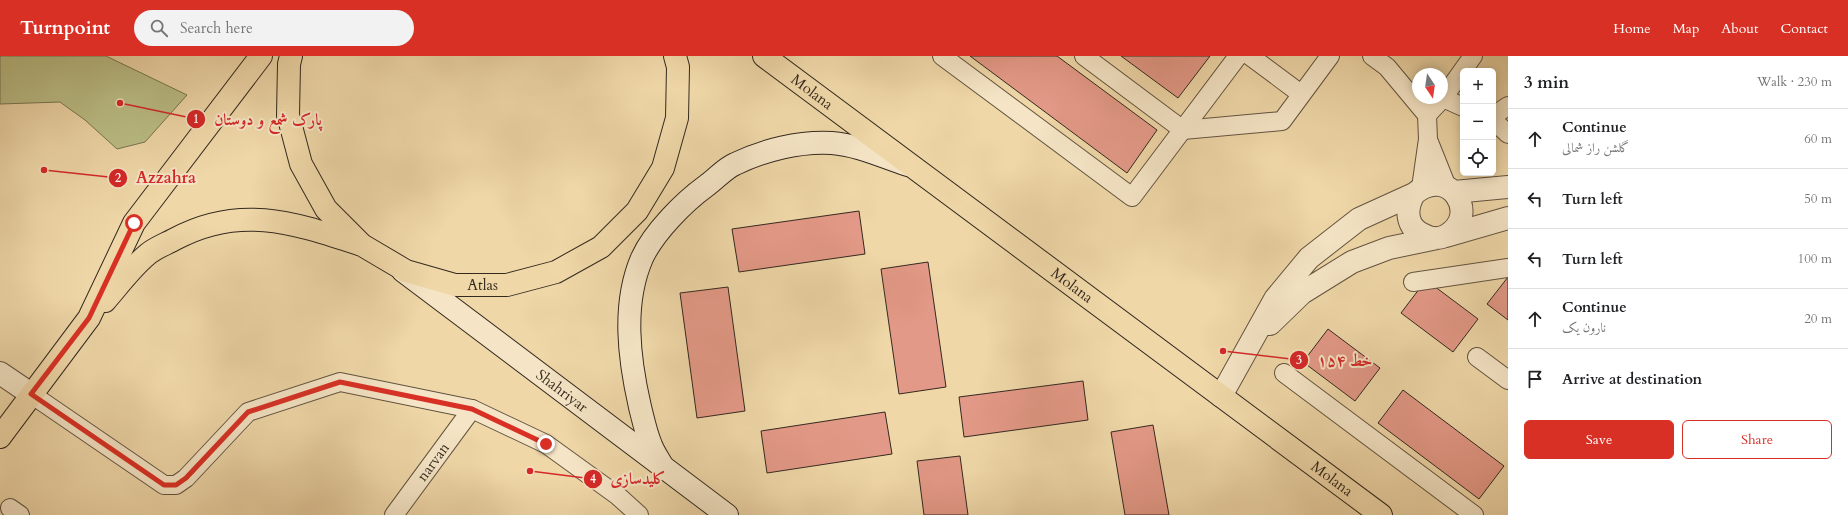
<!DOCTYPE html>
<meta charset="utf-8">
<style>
body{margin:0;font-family:Cardo,Amiri,serif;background:#f2f2f2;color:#202124}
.controls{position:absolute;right:12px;top:12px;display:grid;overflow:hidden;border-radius:6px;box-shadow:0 2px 10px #0003}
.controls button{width:36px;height:36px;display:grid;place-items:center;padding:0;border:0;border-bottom:1px solid #e0e0e0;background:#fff;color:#202124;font:20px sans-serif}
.compass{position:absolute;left:1412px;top:12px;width:36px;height:36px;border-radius:50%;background:#fff;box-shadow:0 2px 10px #0003;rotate:167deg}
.stop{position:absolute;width:12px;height:12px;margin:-9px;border:3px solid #d93025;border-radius:50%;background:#fff}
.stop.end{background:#d93025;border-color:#fff;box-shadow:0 1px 4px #0008}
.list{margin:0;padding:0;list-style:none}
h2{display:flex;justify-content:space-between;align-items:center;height:52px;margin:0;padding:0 16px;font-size:17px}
h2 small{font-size:13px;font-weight:400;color:#757577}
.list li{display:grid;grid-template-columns:26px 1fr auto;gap:12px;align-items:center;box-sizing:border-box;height:60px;padding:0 16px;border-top:1px solid #e0e0e0}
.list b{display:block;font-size:15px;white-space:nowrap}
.list p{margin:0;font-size:13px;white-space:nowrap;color:#757577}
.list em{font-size:13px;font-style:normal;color:#757577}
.actions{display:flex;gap:8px;padding:12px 16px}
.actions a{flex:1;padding:9px 0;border:1px solid #d93025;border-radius:6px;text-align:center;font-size:14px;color:#d93025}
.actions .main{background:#d93025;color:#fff}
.icon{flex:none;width:22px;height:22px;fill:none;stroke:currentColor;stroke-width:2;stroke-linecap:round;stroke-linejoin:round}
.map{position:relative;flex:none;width:1508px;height:459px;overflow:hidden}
header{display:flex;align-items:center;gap:24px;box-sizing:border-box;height:56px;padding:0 20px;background:#d93025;color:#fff}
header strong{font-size:19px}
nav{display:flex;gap:22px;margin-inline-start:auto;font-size:14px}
.search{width:280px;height:36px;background:#f2f2f2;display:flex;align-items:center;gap:10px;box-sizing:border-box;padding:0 14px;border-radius:22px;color:#757577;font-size:15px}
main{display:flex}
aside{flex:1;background:#fff}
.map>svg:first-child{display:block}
.green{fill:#bbbe86;stroke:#787452}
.building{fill:#e39987;stroke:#34291f}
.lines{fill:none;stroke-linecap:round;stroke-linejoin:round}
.minor-casing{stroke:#635441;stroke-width:20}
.tertiary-casing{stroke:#635441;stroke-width:24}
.secondary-casing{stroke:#34291f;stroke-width:24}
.primary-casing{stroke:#34291f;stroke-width:24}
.minor{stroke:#f5e5c6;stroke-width:18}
.tertiary{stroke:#f5e5c6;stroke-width:22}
.secondary{stroke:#f5e5c6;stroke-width:22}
.primary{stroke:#efd7a8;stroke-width:22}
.route{stroke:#d93025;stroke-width:5}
.labels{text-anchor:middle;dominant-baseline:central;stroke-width:4;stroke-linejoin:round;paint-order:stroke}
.street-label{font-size:15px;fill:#34291f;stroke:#f5e5c6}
.leader{fill:none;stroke:#d62828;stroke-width:1.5}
.callout-dot{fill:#d62828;stroke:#f5e5c6;stroke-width:1.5}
.mark-label{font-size:12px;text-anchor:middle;font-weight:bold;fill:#fff}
.callout-label{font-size:16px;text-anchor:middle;font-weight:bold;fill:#d62828;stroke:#f5e5c6;stroke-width:4;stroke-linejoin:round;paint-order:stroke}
</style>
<header>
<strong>Turnpoint</strong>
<div class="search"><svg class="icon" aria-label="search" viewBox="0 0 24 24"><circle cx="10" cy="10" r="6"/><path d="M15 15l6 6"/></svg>Search here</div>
<nav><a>Home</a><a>Map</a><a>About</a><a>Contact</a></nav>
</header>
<main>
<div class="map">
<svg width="1508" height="459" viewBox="0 0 1508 459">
<rect width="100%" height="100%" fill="#efd7a8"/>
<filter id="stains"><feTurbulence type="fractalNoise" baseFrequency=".005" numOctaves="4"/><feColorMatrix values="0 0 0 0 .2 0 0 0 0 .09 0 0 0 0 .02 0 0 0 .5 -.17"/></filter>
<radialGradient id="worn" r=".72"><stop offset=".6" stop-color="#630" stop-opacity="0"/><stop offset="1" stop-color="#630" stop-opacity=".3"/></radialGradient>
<path class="green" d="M0 0H106L187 39 145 86 117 93 85 64 60 46 0 48Z"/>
<path class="building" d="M970 0H1057L1157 74 1127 117Z
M1121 0H1210L1178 42Z
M859 155 865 198 739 216 732 173Z
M928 206 946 331 899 338 881 213Z
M1508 221V264L1487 248Z
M1426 224 1478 263 1453 296 1401 257Z
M728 231 745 355 697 362 680 237Z
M1328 273 1380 312 1355 345 1303 306Z
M1083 325 1088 364 964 381 959 341Z
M1403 334 1504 410 1479 443 1378 367Z
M885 356 892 398 767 417 761 375Z
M1153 369 1169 459H1125L1111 376Z
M960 400 968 459H924L917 405Z"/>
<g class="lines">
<defs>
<g id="minor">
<path d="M942 0 1132 141 1238 0"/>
<path d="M1084 0 1183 74 1282 65 1330 0"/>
<path d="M1250 0 1301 38"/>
<path d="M1372 0 1387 11 1427 59 1428 83 1421 132"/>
<path d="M1443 42 1463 51"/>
<path d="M1427 59 1443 42 1473 0"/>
<path d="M1493 60 1508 50"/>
<path d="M1493 64 1508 78"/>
<path d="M1429 86 1447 131"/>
<path d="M1413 226 1508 212"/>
<path d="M1477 301 1508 324"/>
<path d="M1284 317 1474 459"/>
<path d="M31 338 164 429H176L186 422 248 356 340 326 472 353 546 388 618 440 639 459"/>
<path d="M10 452 20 459"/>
<path id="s1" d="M394 459 472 353"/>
</g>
<path id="tertiary" d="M1454 136 1508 131
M1446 180 1508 162
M1270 268 1302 237 1352 206 1389 192 1437 182
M0 317 31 338
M1221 340 1275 243 1309 202 1359 163 1414 138C1449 108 1481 159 1447 179 1440 183 1431 183 1424 179 1406 172 1405 153 1414 138"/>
<g id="secondary">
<path id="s2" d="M403 215 727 459"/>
<path d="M664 413C660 405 654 397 651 389 646 377 643 363 640 351 629 303 622 248 642 202 654 176 684 146 706 130 716 123 724 113 735 108 764 94 800 85 832 87 858 89 883 101 908 109"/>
</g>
<g id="primary">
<path id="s3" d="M291 0 289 8 288 59 301 108 326 153 362 189 406 215 455 229H507L556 216 601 191 637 155 663 112 677 62 678 11 675 0"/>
<path id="s4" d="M764 0 1381 459"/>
<path d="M105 245C119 229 132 211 148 198 155 192 166 188 175 183 240 148 294 167 359 188"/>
<path d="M0 381 89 262 134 167 261 0"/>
</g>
</defs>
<use href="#minor" class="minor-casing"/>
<use href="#tertiary" class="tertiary-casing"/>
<use href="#secondary" class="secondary-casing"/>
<use href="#primary" class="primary-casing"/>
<use href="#minor" class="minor"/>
<use href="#tertiary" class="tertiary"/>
<use href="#secondary" class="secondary"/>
<use href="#primary" class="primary"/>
</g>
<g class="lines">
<path class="route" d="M134 167 89 262 31 338 164 429H176L186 422 248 356 340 326 472 353 546 388"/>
</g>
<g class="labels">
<g class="street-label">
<text stroke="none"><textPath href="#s4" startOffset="60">Molana</textPath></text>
<text stroke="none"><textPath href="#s3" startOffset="342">Atlas</textPath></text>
<text stroke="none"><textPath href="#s4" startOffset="384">Molana</textPath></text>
<text stroke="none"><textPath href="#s2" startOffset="199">Shahriyar</textPath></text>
<text stroke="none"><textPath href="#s1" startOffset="66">narvan</textPath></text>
<text stroke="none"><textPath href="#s4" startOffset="708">Molana</textPath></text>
</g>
</g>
<path class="leader" d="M120 47L196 63M44 114L118 122M1223 295L1299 304M530 415L593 423"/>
<g class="callout-dot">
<circle cx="120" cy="47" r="4"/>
<circle cx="44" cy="114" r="4"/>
<circle cx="1223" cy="295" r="4"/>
<circle cx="530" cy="415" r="4"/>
<circle cx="196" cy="63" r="10"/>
<circle cx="118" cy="122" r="10"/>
<circle cx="1299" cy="304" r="10"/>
<circle cx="593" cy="423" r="10"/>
</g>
<g class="mark-label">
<text x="196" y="67">1</text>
<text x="118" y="126">2</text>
<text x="1299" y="308">3</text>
<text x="593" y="427">4</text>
</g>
<g class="callout-label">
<text x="268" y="69">پارک شمع و دوستان</text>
<text x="166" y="127">Azzahra</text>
<text x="1345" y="310">خط ۱۵۴</text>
<text x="638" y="428">کلیدسازی</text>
</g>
<rect width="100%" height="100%" filter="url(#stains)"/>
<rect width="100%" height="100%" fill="url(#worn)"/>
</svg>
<div class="controls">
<button>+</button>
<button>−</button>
<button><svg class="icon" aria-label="locate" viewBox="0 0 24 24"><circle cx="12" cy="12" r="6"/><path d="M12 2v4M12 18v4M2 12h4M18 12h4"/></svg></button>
</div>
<svg class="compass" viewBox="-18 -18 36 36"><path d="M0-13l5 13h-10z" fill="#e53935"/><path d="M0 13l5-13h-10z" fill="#757577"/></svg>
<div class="stop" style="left:134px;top:167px"></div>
<div class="stop end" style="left:546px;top:388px"></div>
</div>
<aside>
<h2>3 min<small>Walk · 230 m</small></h2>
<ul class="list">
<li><svg class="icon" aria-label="ahead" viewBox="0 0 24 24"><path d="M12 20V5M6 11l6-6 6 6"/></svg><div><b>Continue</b><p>گلشن راز شمالی</p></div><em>60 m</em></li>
<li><svg class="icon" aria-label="left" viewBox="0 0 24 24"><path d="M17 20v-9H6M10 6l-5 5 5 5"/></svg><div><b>Turn left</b></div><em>50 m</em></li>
<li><svg class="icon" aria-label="left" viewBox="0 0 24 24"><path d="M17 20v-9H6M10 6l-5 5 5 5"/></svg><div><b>Turn left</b></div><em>100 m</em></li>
<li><svg class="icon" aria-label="ahead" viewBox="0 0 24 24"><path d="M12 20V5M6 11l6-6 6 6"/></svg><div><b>Continue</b><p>نارون یک</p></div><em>20 m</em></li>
<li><svg class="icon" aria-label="arrive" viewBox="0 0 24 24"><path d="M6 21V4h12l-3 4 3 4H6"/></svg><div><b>Arrive at destination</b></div></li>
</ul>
<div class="actions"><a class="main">Save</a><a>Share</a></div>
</aside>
</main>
